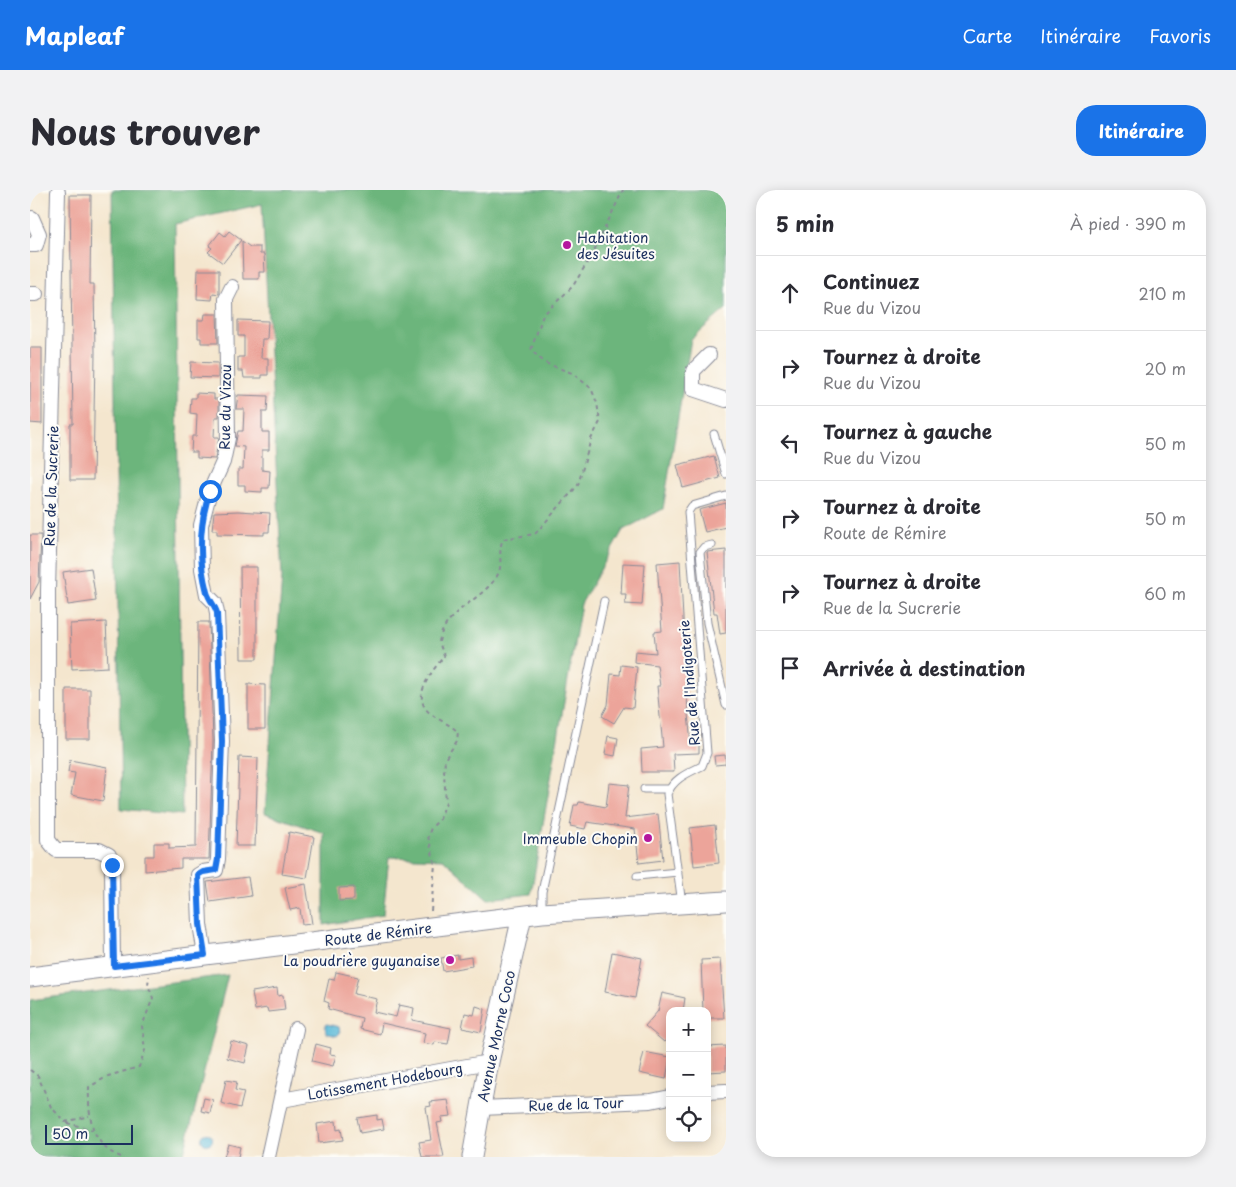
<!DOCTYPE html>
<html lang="fr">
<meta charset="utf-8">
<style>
body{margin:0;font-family:"Playpen Sans",sans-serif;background:#f2f2f3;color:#2b2b33}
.controls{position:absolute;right:15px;bottom:15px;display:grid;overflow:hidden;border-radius:10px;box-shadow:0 2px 12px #0003}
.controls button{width:45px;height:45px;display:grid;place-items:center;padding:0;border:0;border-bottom:1px solid #e1e1e2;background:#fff;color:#2b2b33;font:25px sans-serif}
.scale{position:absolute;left:15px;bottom:12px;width:88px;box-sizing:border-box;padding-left:5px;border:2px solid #1b2f5e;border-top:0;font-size:14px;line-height:18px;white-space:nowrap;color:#1b2f5e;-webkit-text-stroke:4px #fdfcf7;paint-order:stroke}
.stop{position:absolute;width:15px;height:15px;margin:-11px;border:4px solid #1a73e8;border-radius:50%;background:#fff}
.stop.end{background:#1a73e8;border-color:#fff;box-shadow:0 1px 5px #0008}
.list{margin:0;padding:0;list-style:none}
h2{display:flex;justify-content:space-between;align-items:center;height:65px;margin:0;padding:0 20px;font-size:21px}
h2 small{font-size:16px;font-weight:400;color:#7c7c81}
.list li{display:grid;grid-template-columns:32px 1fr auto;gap:15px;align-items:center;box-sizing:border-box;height:75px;padding:0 20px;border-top:1px solid #e1e1e2}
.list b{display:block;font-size:19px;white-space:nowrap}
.list p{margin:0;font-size:16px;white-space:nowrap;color:#7c7c81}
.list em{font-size:16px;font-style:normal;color:#7c7c81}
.icon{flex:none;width:28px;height:28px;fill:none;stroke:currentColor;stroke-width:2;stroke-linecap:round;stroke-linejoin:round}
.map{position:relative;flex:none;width:696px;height:967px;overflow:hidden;border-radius:20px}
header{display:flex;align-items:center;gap:30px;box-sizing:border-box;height:70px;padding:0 25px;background:#1a73e8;color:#fff}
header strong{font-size:24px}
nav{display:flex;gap:28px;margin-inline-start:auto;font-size:18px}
.intro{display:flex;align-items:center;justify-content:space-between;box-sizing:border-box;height:120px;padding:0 30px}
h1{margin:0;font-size:35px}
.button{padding:12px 22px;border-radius:20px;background:#1a73e8;color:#fff;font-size:18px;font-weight:700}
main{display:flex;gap:30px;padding:0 30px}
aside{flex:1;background:#fff;border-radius:20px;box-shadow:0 2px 12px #0003}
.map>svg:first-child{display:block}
.forest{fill:#6cb57c;stroke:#44726d}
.water{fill:#59b8d7;stroke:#3a749a}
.building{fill:#eca49a}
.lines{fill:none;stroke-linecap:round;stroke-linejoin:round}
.lane-casing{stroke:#888a96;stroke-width:9}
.street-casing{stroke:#888a96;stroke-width:16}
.secondary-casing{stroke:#888a96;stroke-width:21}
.path{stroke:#888a96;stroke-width:2;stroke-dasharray:4 4;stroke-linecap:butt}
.lane{stroke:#fff;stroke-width:7}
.street{stroke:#fff;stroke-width:14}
.secondary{stroke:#fff;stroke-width:19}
.route{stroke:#1a73e8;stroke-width:6}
.poi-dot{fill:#b5179e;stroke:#fdfcf7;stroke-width:2}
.labels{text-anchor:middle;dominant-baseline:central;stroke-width:4;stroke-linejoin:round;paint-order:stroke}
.poi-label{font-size:14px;fill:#1b2f5e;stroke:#fdfcf7;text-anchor:end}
.street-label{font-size:14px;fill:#1b2f5e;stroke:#fdfcf7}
</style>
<header>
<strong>Mapleaf</strong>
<nav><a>Carte</a><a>Itinéraire</a><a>Favoris</a></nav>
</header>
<div class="intro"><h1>Nous trouver</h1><a class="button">Itinéraire</a></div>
<main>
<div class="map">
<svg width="696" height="967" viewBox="0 0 696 967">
<rect width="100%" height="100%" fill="#fdfcf7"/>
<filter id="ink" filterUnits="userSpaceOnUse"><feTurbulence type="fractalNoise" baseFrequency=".02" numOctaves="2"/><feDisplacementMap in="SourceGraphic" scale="10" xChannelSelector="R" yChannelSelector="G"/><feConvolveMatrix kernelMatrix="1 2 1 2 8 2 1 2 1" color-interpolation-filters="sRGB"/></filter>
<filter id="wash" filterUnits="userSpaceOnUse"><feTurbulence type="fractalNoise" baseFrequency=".0096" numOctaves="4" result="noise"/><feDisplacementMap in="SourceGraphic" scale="20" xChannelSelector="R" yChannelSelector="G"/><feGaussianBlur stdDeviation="1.12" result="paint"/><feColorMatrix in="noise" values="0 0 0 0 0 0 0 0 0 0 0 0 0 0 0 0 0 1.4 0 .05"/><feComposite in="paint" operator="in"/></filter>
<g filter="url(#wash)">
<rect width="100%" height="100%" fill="#f4e6ce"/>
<path class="forest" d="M82 0H696V119L661 149 633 319 593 340 551 414 501 704 458 709 413 669 359 667 353 725 294 735V643L235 623 252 386 232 14 145 34 152 625 91 619Z
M198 785 153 967H0V810Z"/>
<path class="water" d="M297 834 309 837 310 843 307 846 296 843 295 835Z
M171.5 949a5.5 5.5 0 1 1 11 0a5.5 5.5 0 1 1-11 0Z"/>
<g id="blocks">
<path class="building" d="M40 5H61L60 94H64L65 163 63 290H40V234H43Z
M199 41 211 50 193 73 178 62 182 58 179 56 190 42 195 46Z
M212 51 220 57H230V64H234L235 82H229V89H213Z
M168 80H189V104L183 103 182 110 167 109Z
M175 124H187L188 153H171V148H168V130H174Z
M208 130 238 131 237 149H232L231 168H238V185H232V188H214L213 181H208V167H214V146H208Z
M0 158H12V234L0 233Z
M161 172 188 173V188L160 187Z
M166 203 184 204V209H189V227H185L184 247H189L185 269 167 268V262H161L162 246H166L167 224 160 223 161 208H166Z
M208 205 238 206 237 222H232V242H239V260H232V280L240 281 239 298H232V302L215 301V295H208V279H213L214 257 205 256 208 241H213L214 219H206Z
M684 266 690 288 653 298 647 275Z
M696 313V337L675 342 669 320Z
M209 321 240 323 239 342H234V345L187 344V340H182L184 322Z
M0 345H11L9 392 0 409Z
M696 360V443L690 444 687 423H684L677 362Z
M650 371 658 524 661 554 669 553V563L643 564 644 582H612L611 559 633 557 627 496H630L627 475 604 472 605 461 626 463 624 442 632 441 627 373Z
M593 373 615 374 612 415 595 414 596 404H591Z
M210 377H227V469H211Z
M61 378 66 411 38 415 33 382Z
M76 432 78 477 42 479 40 434Z
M168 432H179L183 551 179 669H151V678L115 681V666H124V653H139V658L166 657Z
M591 475 607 477 603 518 594 517 584 533 572 526 578 515 581 484 590 485Z
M218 494 235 495V539H218Z
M36 499H60V549H36Z
M578 546 588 548 585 566 575 564Z
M695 565 696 574 685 575 684 566Z
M209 567 228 568 225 656H206Z
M40 570 77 577 73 611 41 605 45 583 38 582Z
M579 593 599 595 595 628 628 624 633 670 609 673 605 639 557 632 555 639 540 636 544 615H548L549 612 576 617Z
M685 635 689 673 664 676 660 638Z
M259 642 284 647 277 688 252 684Z
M218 687 221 706 180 712 177 692Z
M276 694 282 734 272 735 270 718 260 720 255 698Z
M324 697V710L309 711V698Z
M582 762 612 768 605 808 575 802Z
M428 765V769L441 767 442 776 413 781 411 768Z
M690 769 694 828H677V821H673L671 770Z
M306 782 328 787 324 804 347 809 344 822 366 827 369 815 384 818 382 830 421 838 418 854 405 852 404 855 393 853 395 843 352 833 350 844 330 839 332 828 298 819 299 813 294 811 299 789 304 790Z
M247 798 248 806 253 805 255 820 238 822 237 818 225 820 222 802Z
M632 803 655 808 653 821H640V846L634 852 615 836 628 821Z
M446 816 455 819 451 842 432 838 435 823 444 825Z
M201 851 219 856 215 873 197 868Z
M286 854 301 858 300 864 306 865 303 876 282 871Z
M696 856V881L677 882V857Z
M614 862 640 867 636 889 609 883Z
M196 890 207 892 205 900 214 902 210 918 191 913Z
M174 908 183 910 180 923 171 921Z
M418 910 421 926 411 927 412 932 407 933 414 967H392L389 952 401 950 396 917 401 916 400 912Z
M347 925V930L352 929 354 939 330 943 327 928Z
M306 931 307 940 311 939 313 950 289 953 287 934Z
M198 954 210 957 208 967H194Z"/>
</g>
</g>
<g filter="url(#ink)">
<use href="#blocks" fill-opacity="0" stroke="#888a96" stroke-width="1"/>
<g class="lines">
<defs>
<path id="lane" d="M684 244 696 284
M682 355 674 357 670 362 677 433 696 515
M614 599H639
M607 686 648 682
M652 714 637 604C644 588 658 583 672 576L677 563 658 322 662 316 696 306
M512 723V702L574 411"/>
<path id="street" d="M28 2 18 401V650L26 660H69L79 665 82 675 83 776
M0 55H6L9 44 2 28
M0 104H6
M679 165 663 181V199L696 210
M175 765 170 734 168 685 173 682 186 680 188 669 192 551 187 423 185 413 177 405 172 379 171 335 180 301 193 272 198 248 196 109 202 97
M677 902 696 901
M252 910 459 872
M451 918 621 911 640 907
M238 967 266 839"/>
<path id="secondary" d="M0 787 512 723 696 711
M442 967 459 872 492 726"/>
</defs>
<use href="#lane" class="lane-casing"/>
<use href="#street" class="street-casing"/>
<use href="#secondary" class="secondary-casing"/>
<path class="path" d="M401 721 405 674 398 646 401 638 410 629 416 612 414 583 415 569 427 551 428 542C420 534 410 531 401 524 379 507 402 482 414 466L409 452C415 419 451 412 467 386 474 375 467 362 473 349L505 344 548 295 561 249 570 232 567 213 561 198 542 183 515 173 501 160 513 125 543 96 563 63 593 0
M0 880 8 886 21 917 35 932 59 926
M37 933 63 940
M91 967C61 956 58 926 59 897L78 886 109 877 115 860 112 836 123 808 118 795 119 786"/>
<use href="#lane" class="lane"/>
<use href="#street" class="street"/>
<use href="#secondary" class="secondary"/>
</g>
</g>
<g class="lines" filter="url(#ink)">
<path class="route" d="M82 675 84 776 175 765 170 734 168 685 173 682 186 680 188 669 192 551 187 423C185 415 179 410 177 402 168 368 169 334 180 301"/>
</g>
<g class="poi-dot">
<circle cx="537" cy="55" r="5"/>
<circle cx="618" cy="648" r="5"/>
<circle cx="420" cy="770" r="5"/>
</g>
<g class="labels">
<g class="poi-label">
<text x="547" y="47" text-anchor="start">Habitation<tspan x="547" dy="16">des Jésuites</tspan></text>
<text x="608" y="648">Immeuble Chopin</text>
<text x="410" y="770">La poudrière guyanaise</text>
</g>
<g class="street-label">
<text transform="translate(195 217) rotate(-89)">Rue du Vizou</text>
<text transform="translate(21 296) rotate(-88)">Rue de la Sucrerie</text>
<text transform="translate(659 493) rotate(-95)">Rue de l'Indigoterie</text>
<text transform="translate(348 744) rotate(-7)">Route de Rémire</text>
<text transform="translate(466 846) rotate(-78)">Avenue Morne Coco</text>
<text transform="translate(355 891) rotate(-10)">Lotissement Hodebourg</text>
<text transform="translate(546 914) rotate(-2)">Rue de la Tour</text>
</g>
</g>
</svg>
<div class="controls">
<button>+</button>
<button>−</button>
<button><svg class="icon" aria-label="locate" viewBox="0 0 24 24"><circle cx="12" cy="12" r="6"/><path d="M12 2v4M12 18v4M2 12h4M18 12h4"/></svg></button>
</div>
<div class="scale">50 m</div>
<div class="stop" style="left:180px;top:301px"></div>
<div class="stop end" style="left:82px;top:675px"></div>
</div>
<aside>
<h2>5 min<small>À pied · 390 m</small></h2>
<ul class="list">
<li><svg class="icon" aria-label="ahead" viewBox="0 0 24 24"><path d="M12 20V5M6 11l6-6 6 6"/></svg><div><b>Continuez</b><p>Rue du Vizou</p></div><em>210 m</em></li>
<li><svg class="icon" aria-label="right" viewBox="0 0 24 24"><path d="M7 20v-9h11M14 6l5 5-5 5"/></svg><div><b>Tournez à droite</b><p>Rue du Vizou</p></div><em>20 m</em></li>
<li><svg class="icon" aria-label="left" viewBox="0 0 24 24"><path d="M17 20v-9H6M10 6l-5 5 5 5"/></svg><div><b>Tournez à gauche</b><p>Rue du Vizou</p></div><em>50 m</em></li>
<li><svg class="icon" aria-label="right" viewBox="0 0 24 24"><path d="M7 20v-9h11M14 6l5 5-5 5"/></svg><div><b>Tournez à droite</b><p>Route de Rémire</p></div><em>50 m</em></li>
<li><svg class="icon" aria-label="right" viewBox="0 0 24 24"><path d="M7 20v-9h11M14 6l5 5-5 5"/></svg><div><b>Tournez à droite</b><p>Rue de la Sucrerie</p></div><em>60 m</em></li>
<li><svg class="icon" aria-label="arrive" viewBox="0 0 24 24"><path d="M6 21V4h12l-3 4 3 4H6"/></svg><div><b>Arrivée à destination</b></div></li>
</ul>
</aside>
</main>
